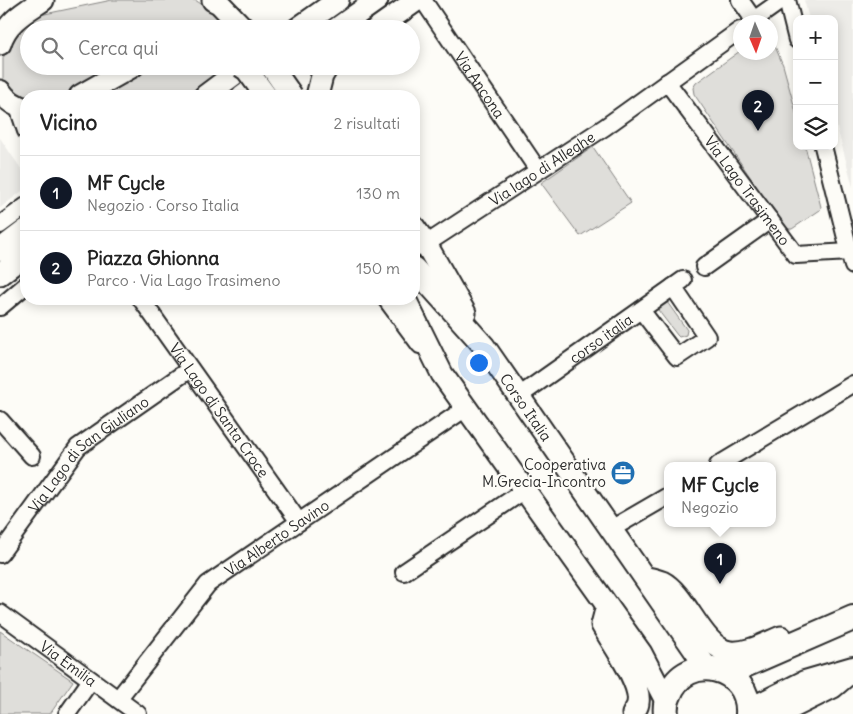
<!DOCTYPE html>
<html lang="it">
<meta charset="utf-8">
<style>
body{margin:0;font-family:Delius,sans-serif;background:#f6f6f6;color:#222}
.controls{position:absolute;right:15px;top:15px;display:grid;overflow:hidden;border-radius:10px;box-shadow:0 2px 12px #0003}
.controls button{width:45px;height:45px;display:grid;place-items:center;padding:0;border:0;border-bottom:1px solid #e0e0e0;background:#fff;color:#222;font:25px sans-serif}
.compass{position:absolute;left:733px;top:15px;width:45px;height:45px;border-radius:50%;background:#fff;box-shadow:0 2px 12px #0003;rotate:178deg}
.you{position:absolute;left:478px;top:362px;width:18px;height:18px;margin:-12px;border:4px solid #fff;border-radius:50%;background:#1a73e8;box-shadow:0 0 0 8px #1a73e833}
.badge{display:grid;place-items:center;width:32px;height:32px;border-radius:50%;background:#111827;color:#fff;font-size:16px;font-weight:700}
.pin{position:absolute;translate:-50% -41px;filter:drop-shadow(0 1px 2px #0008)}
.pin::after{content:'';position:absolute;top:26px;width:18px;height:15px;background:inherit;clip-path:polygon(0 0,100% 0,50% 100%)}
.popup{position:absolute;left:664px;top:462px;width:112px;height:65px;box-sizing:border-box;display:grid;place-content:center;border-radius:10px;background:#fff;filter:drop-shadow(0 1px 4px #0005);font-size:16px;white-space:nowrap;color:#767676}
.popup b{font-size:19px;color:#222}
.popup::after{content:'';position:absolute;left:50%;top:100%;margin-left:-10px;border:10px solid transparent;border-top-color:#fff}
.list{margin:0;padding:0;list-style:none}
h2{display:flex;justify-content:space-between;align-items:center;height:65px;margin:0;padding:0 20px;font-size:21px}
h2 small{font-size:16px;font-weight:400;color:#767676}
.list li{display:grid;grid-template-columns:32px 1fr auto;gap:15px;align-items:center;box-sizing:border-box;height:75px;padding:0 20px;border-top:1px solid #e0e0e0}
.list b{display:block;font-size:19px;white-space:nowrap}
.list p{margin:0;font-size:16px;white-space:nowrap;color:#767676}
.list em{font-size:16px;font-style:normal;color:#767676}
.icon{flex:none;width:28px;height:28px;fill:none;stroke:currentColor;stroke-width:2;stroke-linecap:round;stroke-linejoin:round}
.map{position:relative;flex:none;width:853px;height:714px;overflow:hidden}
.search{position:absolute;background:#fff;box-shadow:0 2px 12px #0003;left:20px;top:20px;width:400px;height:55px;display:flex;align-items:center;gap:12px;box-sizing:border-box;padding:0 18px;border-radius:28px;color:#767676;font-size:19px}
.panel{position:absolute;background:#fff;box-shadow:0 2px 12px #0003;left:20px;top:90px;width:400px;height:215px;border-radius:20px}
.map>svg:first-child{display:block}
.built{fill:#edece8}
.green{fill:#dfdeda;stroke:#858482}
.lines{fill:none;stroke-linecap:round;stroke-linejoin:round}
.minor-casing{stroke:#2b2b2b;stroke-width:20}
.tertiary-casing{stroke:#2b2b2b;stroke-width:25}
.secondary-casing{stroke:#2b2b2b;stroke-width:28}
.minor{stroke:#fdfcf7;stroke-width:16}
.tertiary{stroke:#fdfcf7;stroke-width:21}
.secondary{stroke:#fdfcf7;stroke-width:24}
.tertiary-bridge-casing{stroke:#2b2b2b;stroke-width:25;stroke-linecap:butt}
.tertiary-bridge{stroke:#fdfcf7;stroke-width:21}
.labels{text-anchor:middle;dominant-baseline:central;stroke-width:4.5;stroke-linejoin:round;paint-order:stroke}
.street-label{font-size:15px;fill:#2b2b2b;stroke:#fdfcf7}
.poi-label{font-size:15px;fill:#2b2b2b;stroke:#fdfcf7;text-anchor:end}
</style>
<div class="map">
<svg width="853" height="714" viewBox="0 0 853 714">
<rect width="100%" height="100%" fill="#fdfcf7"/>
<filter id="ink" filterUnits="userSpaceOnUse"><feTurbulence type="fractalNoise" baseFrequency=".02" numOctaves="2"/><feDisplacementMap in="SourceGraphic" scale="10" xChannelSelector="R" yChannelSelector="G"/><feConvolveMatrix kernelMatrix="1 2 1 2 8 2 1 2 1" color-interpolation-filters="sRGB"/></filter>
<g filter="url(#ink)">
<path class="built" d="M804 0H853V187L834 116V19H809Z
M0 138 26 176V188L0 208Z"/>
<path class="green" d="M112 0H195L209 9 231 29H29V66H116L80 88 62 96H26V102L7 91 3 79V58L17 32 28 20 40 15Z
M771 37 783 65 797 116V146H805L821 207 820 210 792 229H788L782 224 694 94 693 88 696 83 740 51 770 52Z
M147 66H215L222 75 189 96H95Z
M593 147 631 203 580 236 541 183Z
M667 302 687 330 686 335 679 337 677 335 658 310V306Z
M0 631 73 681 50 714H0Z"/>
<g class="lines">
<defs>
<g id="minor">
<path id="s1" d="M423 0 538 170"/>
<path d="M740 0 754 20"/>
<path d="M787 0 797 40"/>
<path d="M751 22 782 0"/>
<path id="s2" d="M667 82 796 255 850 252"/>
<path d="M18 107 26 131"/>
<path d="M823 146 853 266"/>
<path d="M0 225 26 206"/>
<path id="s3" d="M414 248 426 244 605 127 740 30"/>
<path d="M704 267 770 220"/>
<path id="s4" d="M141 299 299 522"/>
<path d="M386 299 420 345"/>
<path d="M0 307 26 285"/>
<path d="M641 310 677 357 707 337 673 287"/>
<path id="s5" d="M519 396 683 280"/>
<path d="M0 420 32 456"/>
<path d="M718 465 853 384"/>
<path d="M611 529 668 496"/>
<path id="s6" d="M0 554 78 447 190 369"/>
<path d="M404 572 525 490"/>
<path id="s7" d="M0 613 138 714"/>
<path id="s8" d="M118 699 208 584 466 408"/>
<path d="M67 714 91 680"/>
</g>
<g id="tertiary">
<path d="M213 0 219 3 244 29"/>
<path d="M297 29 338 0"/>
<path d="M336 29 377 0"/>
<path d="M376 29 417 0"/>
<path d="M0 44C6 22 25 12 43 0"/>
<path d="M0 91C7 101 15 106 26 109"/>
<path d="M80 96 133 66"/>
<path d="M205 96 245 66"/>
<path d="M242 96 272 74"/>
<path d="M317 96 322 76 328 66"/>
<path d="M414 227 426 244 465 313"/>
<path d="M0 250 26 230"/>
<path id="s9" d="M414 268 484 346 707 668"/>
<path d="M0 274 26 254"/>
<path d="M405 299 442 374 641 653 666 701"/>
<path d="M647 578C652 579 657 580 662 582 686 594 703 649 730 652 747 654 766 643 781 637"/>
<path d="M607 606 602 625C612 643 642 683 638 703 638 707 634 711 633 714"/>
<path d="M779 714 833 687 853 670"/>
</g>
<path id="secondary" d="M721 670 745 665 853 618
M749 711 805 683 853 669
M666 714C665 707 666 701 669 695 686 650 751 666 748 714"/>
</defs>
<use href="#minor" class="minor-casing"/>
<use href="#tertiary" class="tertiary-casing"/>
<use href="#secondary" class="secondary-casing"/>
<use href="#minor" class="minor"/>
<use href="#tertiary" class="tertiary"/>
<use href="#secondary" class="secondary"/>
<defs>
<path id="tertiary-bridge" d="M241 66 247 70 266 96
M271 66 292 96"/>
</defs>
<use href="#tertiary-bridge" class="tertiary-bridge-casing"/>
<use href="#tertiary-bridge" class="tertiary-bridge"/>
</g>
</g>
<defs>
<symbol id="office-disc" viewBox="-11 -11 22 22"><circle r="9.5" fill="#1f6fb2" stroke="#fdfcf7"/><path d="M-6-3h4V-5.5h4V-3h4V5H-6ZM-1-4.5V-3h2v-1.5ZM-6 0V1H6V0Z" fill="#fff"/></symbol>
</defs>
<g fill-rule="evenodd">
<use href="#office-disc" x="609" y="459" width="28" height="28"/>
</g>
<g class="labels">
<g class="street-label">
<text stroke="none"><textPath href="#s1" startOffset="102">Via Ancona</textPath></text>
<text stroke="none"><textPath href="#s3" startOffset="151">Via lago di Alleghe</textPath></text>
<text stroke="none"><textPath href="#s2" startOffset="135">Via Lago Trasimeno</textPath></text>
<text stroke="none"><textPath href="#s5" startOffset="100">corso italia</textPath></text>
<text stroke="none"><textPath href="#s9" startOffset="179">Corso Italia</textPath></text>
<text stroke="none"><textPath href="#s4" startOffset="136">Via Lago di Santa Croce</textPath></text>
<text stroke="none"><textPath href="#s6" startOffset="135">Via Lago di San Giuliano</textPath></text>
<text stroke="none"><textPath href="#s8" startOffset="229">Via Alberto Savino</textPath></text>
<text stroke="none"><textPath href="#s7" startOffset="85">Via Emilia</textPath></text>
</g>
<g class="poi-label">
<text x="606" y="464">Cooperativa<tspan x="606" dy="17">M.Grecia-Incontro</tspan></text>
</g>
</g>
</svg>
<div class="controls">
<button>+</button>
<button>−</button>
<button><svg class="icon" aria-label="layers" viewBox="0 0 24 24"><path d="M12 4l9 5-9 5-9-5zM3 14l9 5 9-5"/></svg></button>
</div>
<svg class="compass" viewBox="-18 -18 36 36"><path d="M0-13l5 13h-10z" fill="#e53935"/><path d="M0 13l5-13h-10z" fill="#767676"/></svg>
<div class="you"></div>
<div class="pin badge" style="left:720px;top:584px">1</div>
<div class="popup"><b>MF Cycle</b>Negozio</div>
<div class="pin badge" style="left:758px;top:131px">2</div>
<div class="search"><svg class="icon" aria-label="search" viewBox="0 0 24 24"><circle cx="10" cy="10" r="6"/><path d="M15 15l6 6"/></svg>Cerca qui</div>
<section class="panel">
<h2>Vicino<small>2 risultati</small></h2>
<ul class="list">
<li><span class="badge">1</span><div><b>MF Cycle</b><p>Negozio · Corso Italia</p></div><em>130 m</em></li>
<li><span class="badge">2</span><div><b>Piazza Ghionna</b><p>Parco · Via Lago Trasimeno</p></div><em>150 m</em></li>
</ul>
</section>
</div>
